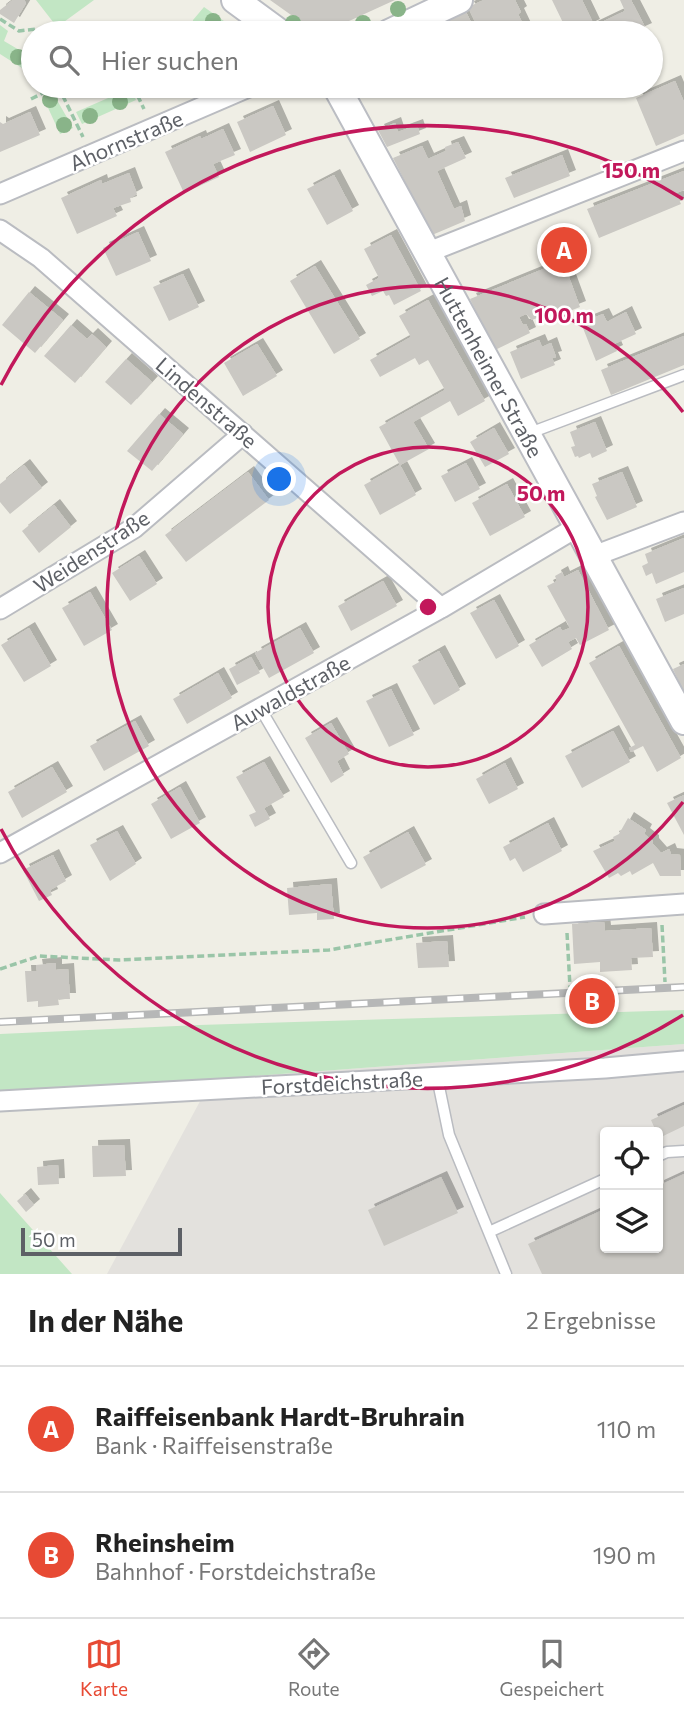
<!DOCTYPE html>
<html lang="de">
<meta charset="utf-8">
<style>
body{margin:0;font-family:Commissioner,sans-serif;background:#f2f2f2;color:#222}
.controls{position:absolute;right:21px;bottom:21px;display:grid;overflow:hidden;border-radius:7px;box-shadow:0 2px 5px #0004}
.controls button{width:63px;height:63px;display:grid;place-items:center;padding:0;border:0;border-bottom:2px solid #e0e0e0;background:#fff;color:#222;font:35px sans-serif}
.scale{position:absolute;left:21px;bottom:18px;width:161px;box-sizing:border-box;padding-left:7px;border:4px solid #5d6066;border-top:0;font-size:19px;line-height:24px;white-space:nowrap;color:#5d6066;-webkit-text-stroke:5px #fff;paint-order:stroke}
.you{position:absolute;left:280px;top:480px;width:24px;height:24px;margin:-18px;border:5px solid #fff;border-radius:50%;background:#1a73e8;box-shadow:0 0 0 10px #1a73e833}
.badge{display:grid;place-items:center;width:46px;height:46px;border-radius:50%;background:#e74a34;color:#fff;font-size:23px;font-weight:700}
.pin{position:absolute;translate:-50% -50%;border:4px solid #fff;box-shadow:0 2px 7px #0006}
.list{margin:0;padding:0;list-style:none}
h2{display:flex;justify-content:space-between;align-items:center;height:91px;margin:0;padding:0 28px;font-size:30px}
h2 small{font-size:23px;font-weight:400;color:#767676}
.list li{display:grid;grid-template-columns:46px 1fr auto;gap:21px;align-items:center;box-sizing:border-box;height:126px;padding:0 28px;border-top:2px solid #e0e0e0}
.list b{display:block;font-size:26px;white-space:nowrap}
.list p{margin:0;font-size:23px;white-space:nowrap;color:#767676}
.list em{font-size:23px;font-style:normal;color:#767676}
.icon{flex:none;width:38px;height:38px;fill:none;stroke:currentColor;stroke-width:2;stroke-linecap:round;stroke-linejoin:round}
.map{position:relative;flex:none;width:684px;height:1274px;overflow:hidden}
.search{position:absolute;background:#fff;box-shadow:0 2px 5px #0004;left:21px;right:21px;top:21px;height:77px;display:flex;align-items:center;gap:18px;box-sizing:border-box;padding:0 24px;border-radius:38px;color:#767676;font-size:26px}
.sheet{height:343px;background:#fff}
nav{display:flex;justify-content:space-around;align-items:center;box-sizing:border-box;height:98px;border-top:2px solid #e0e0e0;background:#fff;font-size:19px;color:#767676}
nav a{display:grid;justify-items:center;gap:4px}
nav .on{color:#e74a34}
.map>svg:first-child{display:block}
.industrial{fill:#e3e1dd;fill-rule:evenodd}
.green{fill:#c2e6c4}
.building{fill:#cac8c3;filter:url(#shadow)}
.lines{fill:none;stroke-linecap:round;stroke-linejoin:round}
.lane-casing{stroke:#babcc1;stroke-width:13}
.street-casing{stroke:#babcc1;stroke-width:23}
.secondary-casing{stroke:#bbbdc3;stroke-width:30}
.path{stroke:#9ac5a8;stroke-width:3.5;stroke-dasharray:7 3.5;stroke-linecap:butt}
.lane{stroke:#fff;stroke-width:10}
.street{stroke:#fff;stroke-width:19}
.secondary{stroke:#fff;stroke-width:26}
.rail-casing{stroke:#b6b7b7;stroke-width:8}
.rail{stroke:#fff;stroke-width:5;stroke-dasharray:16;stroke-linecap:butt}
.tree{fill:#89b489}
.ring{fill:none;stroke:#c2185b;stroke-width:3.5}
.labels{text-anchor:middle;dominant-baseline:central;stroke-width:5;stroke-linejoin:round;paint-order:stroke}
.street-label{font-size:21px;fill:#5d6066;stroke:#fff}
.centre{fill:#c2185b;stroke:#fff;stroke-width:3.5}
.ring-label{font-size:21px;text-anchor:middle;font-weight:bold;fill:#c2185b;stroke:#fff;stroke-width:5;stroke-linejoin:round;paint-order:stroke}
</style>
<div class="map">
<svg width="684" height="1274" viewBox="0 0 684 1274">
<defs>
<filter id="shadow"><feDropShadow dx="6" dy="-6" stdDeviation="0" flood-color="#0004"/></filter>
</defs>
<rect width="100%" height="100%" fill="#efeee5"/>
<path class="industrial" d="M684 1044V1274H107L212 1079ZM605 1132H658V1248H605Z"/>
<path class="green" d="M36 0H94L57 27Z
M204 7 241 33H192L193 20Z
M0 25 8 31 4 41 21 51 33 43V75L0 54Z
M131 88 136 100 82 124 76 112Z
M54 95 73 128 60 134 44 99Z
M684 1010V1044L212 1079 0 1104V1034L199 1025Z
M0 1193 72 1274H0Z"/>
<path class="building" d="M13 0H24L26 3 14 23 0 14V10Z
M270 0H395L325 32H315Z
M484 0H515L521 12 518 14 527 33H507L501 22 480 32 468 7Z
M552 0H582L594 25 577 33H568Z
M620 0H631L646 29 637 33H579L625 11Z
M464 8 476 32 474 33H403Z
M675 81 684 102V134L656 146 636 98Z
M502 86H529L507 96Z
M273 106 286 135 250 152 237 122Z
M30 112 40 135 0 152V122L3 124Z
M395 123 398 132 417 125 420 134 387 147 378 130Z
M223 129 235 155 213 164 219 177 184 193 165 152 200 136 201 139Z
M458 142 466 158 437 171 454 209 461 206 465 221 432 235 393 158 422 146 428 159 446 151 445 147Z
M562 155 570 176 514 198 505 178Z
M684 171V190L676 193 681 204 599 238 587 209Z
M129 173 137 194 130 198 131 202 113 208 117 216 77 234 61 198 101 180 102 184Z
M334 175 353 211 327 225 307 189Z
M138 232 151 261 116 276 103 248Z
M391 235 421 291 394 305 389 295 386 296 383 291 372 296 366 285 379 278 364 249Z
M563 261 580 307 562 314 560 309 532 320 526 314 519 317 523 325 526 324 530 333 495 350 470 299Z
M315 266 360 339 334 354 290 281Z
M183 274 199 307 169 321 153 287Z
M29 292 63 320 35 353 2 325Z
M428 300 485 401 458 416 450 401 413 422 429 449 400 465 379 427 445 390 428 360 419 365 415 358 380 377 370 360 411 337 399 316Z
M626 312 636 334 614 344 617 351 596 361 581 323 603 314 607 322Z
M71 325 87 339 92 334 106 347 75 383 44 356Z
M684 336V365L611 395 601 370Z
M539 340 542 347 551 343 556 357 552 358 555 365 521 379 510 352Z
M257 344 277 376 243 396 224 363Z
M126 359 152 382 131 405 105 382Z
M159 414 183 434 152 471 127 451Z
M595 422 607 451 592 458 590 453 579 458 578 456 575 457 571 447 575 446 570 432Z
M494 428 509 454 485 467 470 442Z
M466 463 480 489 455 502 441 476Z
M24 465 42 488 10 514 0 502V484Z
M400 465 416 495 380 515 364 485Z
M248 472 269 500 186 562 165 535Z
M622 472 637 507 607 520 595 497 597 496 592 484Z
M507 484 525 517 490 536 472 503Z
M54 505 71 527 39 553 22 531Z
M684 538V572L656 584 652 573 646 576 642 566 648 563 645 554Z
M139 556 157 584 130 601 112 573Z
M578 570 609 630 580 645 576 638 568 642 572 649 542 667 529 645 560 627 562 631 570 628 547 586 557 581 555 576 562 572 564 577Z
M383 581 397 606 351 631 338 606Z
M684 588V614L665 622 656 599Z
M90 592 112 630 84 646 62 608Z
M494 600 519 646 496 659 470 613Z
M29 628 51 666 24 682 1 645Z
M300 628 314 653 269 678 255 653Z
M619 646 681 758 657 772 643 746 631 752 629 748 635 745 589 663Z
M439 651 460 690 434 705 412 666Z
M251 657 260 673 237 685 229 669Z
M684 664V693L673 669Z
M218 673 232 698 187 724 173 699Z
M391 689 414 735 389 747 366 701Z
M135 721 149 746 104 771 90 746Z
M331 723 349 754 337 761 344 775 331 783 305 738Z
M613 731 630 762 582 788 565 756Z
M264 762 284 797 264 808 270 819 255 827 249 815 256 812 236 777Z
M505 763 518 789 489 804 476 779Z
M52 767 67 792 22 818 8 792Z
M180 787 200 823 171 839 151 804Z
M684 795V835L667 803Z
M628 818 646 830 644 834 653 841V844L661 853 669 849 671 854 680 855 681 876H660L653 863 632 875 630 871 621 876 618 873 609 878 593 851 615 841 613 837 619 834Z
M548 823 562 851 523 872 515 858 510 861 503 847Z
M117 831 136 864 110 881 90 845Z
M408 832 426 865 381 889 363 857Z
M53 855 66 881 50 890 52 895 39 901 23 870Z
M331 884 334 919 317 920V913L289 915 287 888Z
M604 922 605 931 651 928 653 957 631 958 632 970 600 972V962L574 964 572 924Z
M447 941 449 967 418 968 416 943Z
M56 963V970L68 969 70 999H58L59 1005 38 1007V1001L27 1002 25 971H37L36 965Z
M684 1105V1126L659 1138 651 1120Z
M124 1145 126 1176 93 1177 92 1146Z
M58 1165 59 1184 38 1185 37 1167Z
M684 1174V1274H542L528 1244 605 1209V1248H658V1186Z
M441 1177 458 1213 384 1246 368 1210Z
M25 1194 34 1205 26 1212 17 1201Z"/>
<g class="lines">
<defs>
<path id="lane" d="M527 434 684 375
M260 708 351 863
M437 1077 449 1135 506 1274
M658 1156 667 1152 684 1151
M489 1232 605 1179"/>
<path id="street" d="M0 194 251 86
M0 230 41 258 441 608
M426 253 684 151
M594 556 684 522
M0 609 134 528 243 434
M0 853 441 608 577 527
M544 914 684 904
M0 1101 605 1068 684 1061"/>
<g id="secondary">
<path d="M235 0 280 33"/>
<path d="M389 33 459 0"/>
<path id="s1" d="M336 86 684 721"/>
</g>
</defs>
<use href="#lane" class="lane-casing"/>
<use href="#street" class="street-casing"/>
<use href="#secondary" class="secondary-casing"/>
<path class="path" d="M0 19 19 31 36 29 43 33
M58 86 83 137
M133 86 144 109
M31 99 57 86
M662 925 665 982
M567 933 570 987
M0 969 39 956 119 960 329 950 525 917"/>
<use href="#lane" class="lane"/>
<use href="#street" class="street"/>
<use href="#secondary" class="secondary"/>
<defs>
<path id="rail" d="M0 1022 684 987"/>
</defs>
<use href="#rail" class="rail-casing"/>
<use href="#rail" class="rail"/>
</g>
<g class="tree">
<circle cx="398" cy="9" r="8"/>
<circle cx="213" cy="21" r="8"/>
<circle cx="293" cy="23" r="8"/>
<circle cx="363" cy="23" r="8"/>
<circle cx="18" cy="57" r="8"/>
<circle cx="50" cy="100" r="8"/>
<circle cx="120" cy="102" r="8"/>
<circle cx="90" cy="116" r="8"/>
<circle cx="64" cy="125" r="8"/>
</g>
<g class="ring">
<circle cx="428" cy="607" r="160"/>
<path d="M683 802A321 321 0 1 1 683 412"/>
<path d="M683 1015A481 481 0 0 1 1 829M1 385A481 481 0 0 1 683 199"/>
</g>
<g class="labels">
<g class="street-label">
<text transform="translate(126 140) rotate(-23)">Ahornstraße</text>
<text stroke="none"><textPath href="#s1" startOffset="320">Huttenheimer Straße</textPath></text>
<text transform="translate(207 402) rotate(41)">Lindenstraße</text>
<text transform="translate(91 551) rotate(-33)">Weidenstraße</text>
<text transform="translate(290 692) rotate(-29)">Auwaldstraße</text>
<text transform="translate(342 1082) rotate(-3)">Forstdeichstraße</text>
</g>
</g>
<circle cx="428" cy="607" r="10" class="centre"/>
<g class="ring-label">
<text x="631" y="178">150 m</text>
<text x="564" y="323">100 m</text>
<text x="541" y="501">50 m</text>
</g>
</svg>
<div class="controls">
<button><svg class="icon" aria-label="locate" viewBox="0 0 24 24"><circle cx="12" cy="12" r="6"/><path d="M12 2v4M12 18v4M2 12h4M18 12h4"/></svg></button>
<button><svg class="icon" aria-label="layers" viewBox="0 0 24 24"><path d="M12 4l9 5-9 5-9-5zM3 14l9 5 9-5"/></svg></button>
</div>
<div class="scale">50 m</div>
<div class="you"></div>
<div class="pin badge" style="left:564px;top:250px">A</div>
<div class="pin badge" style="left:592px;top:1001px">B</div>
<div class="search"><svg class="icon" aria-label="search" viewBox="0 0 24 24"><circle cx="10" cy="10" r="6"/><path d="M15 15l6 6"/></svg>Hier suchen</div>
</div>
<section class="sheet">
<h2>In der Nähe<small>2 Ergebnisse</small></h2>
<ul class="list">
<li><span class="badge">A</span><div><b>Raiffeisenbank Hardt-Bruhrain</b><p>Bank · Raiffeisenstraße</p></div><em>110 m</em></li>
<li><span class="badge">B</span><div><b>Rheinsheim</b><p>Bahnhof · Forstdeichstraße</p></div><em>190 m</em></li>
</ul>
</section>
<nav>
<a class="on"><svg class="icon" aria-label="map" viewBox="0 0 24 24"><path d="M3 6l6-2 6 2 6-2v14l-6 2-6-2-6 2zM9 4v14M15 6v14"/></svg>Karte</a>
<a><svg class="icon" aria-label="directions" viewBox="0 0 24 24"><path d="M12 3l9 9-9 9-9-9zM9 14v-3h6M13 9l2 2-2 2"/></svg>Route</a>
<a><svg class="icon" aria-label="saved" viewBox="0 0 24 24"><path d="M7 4h10v16l-5-4-5 4z"/></svg>Gespeichert</a>
</nav>
